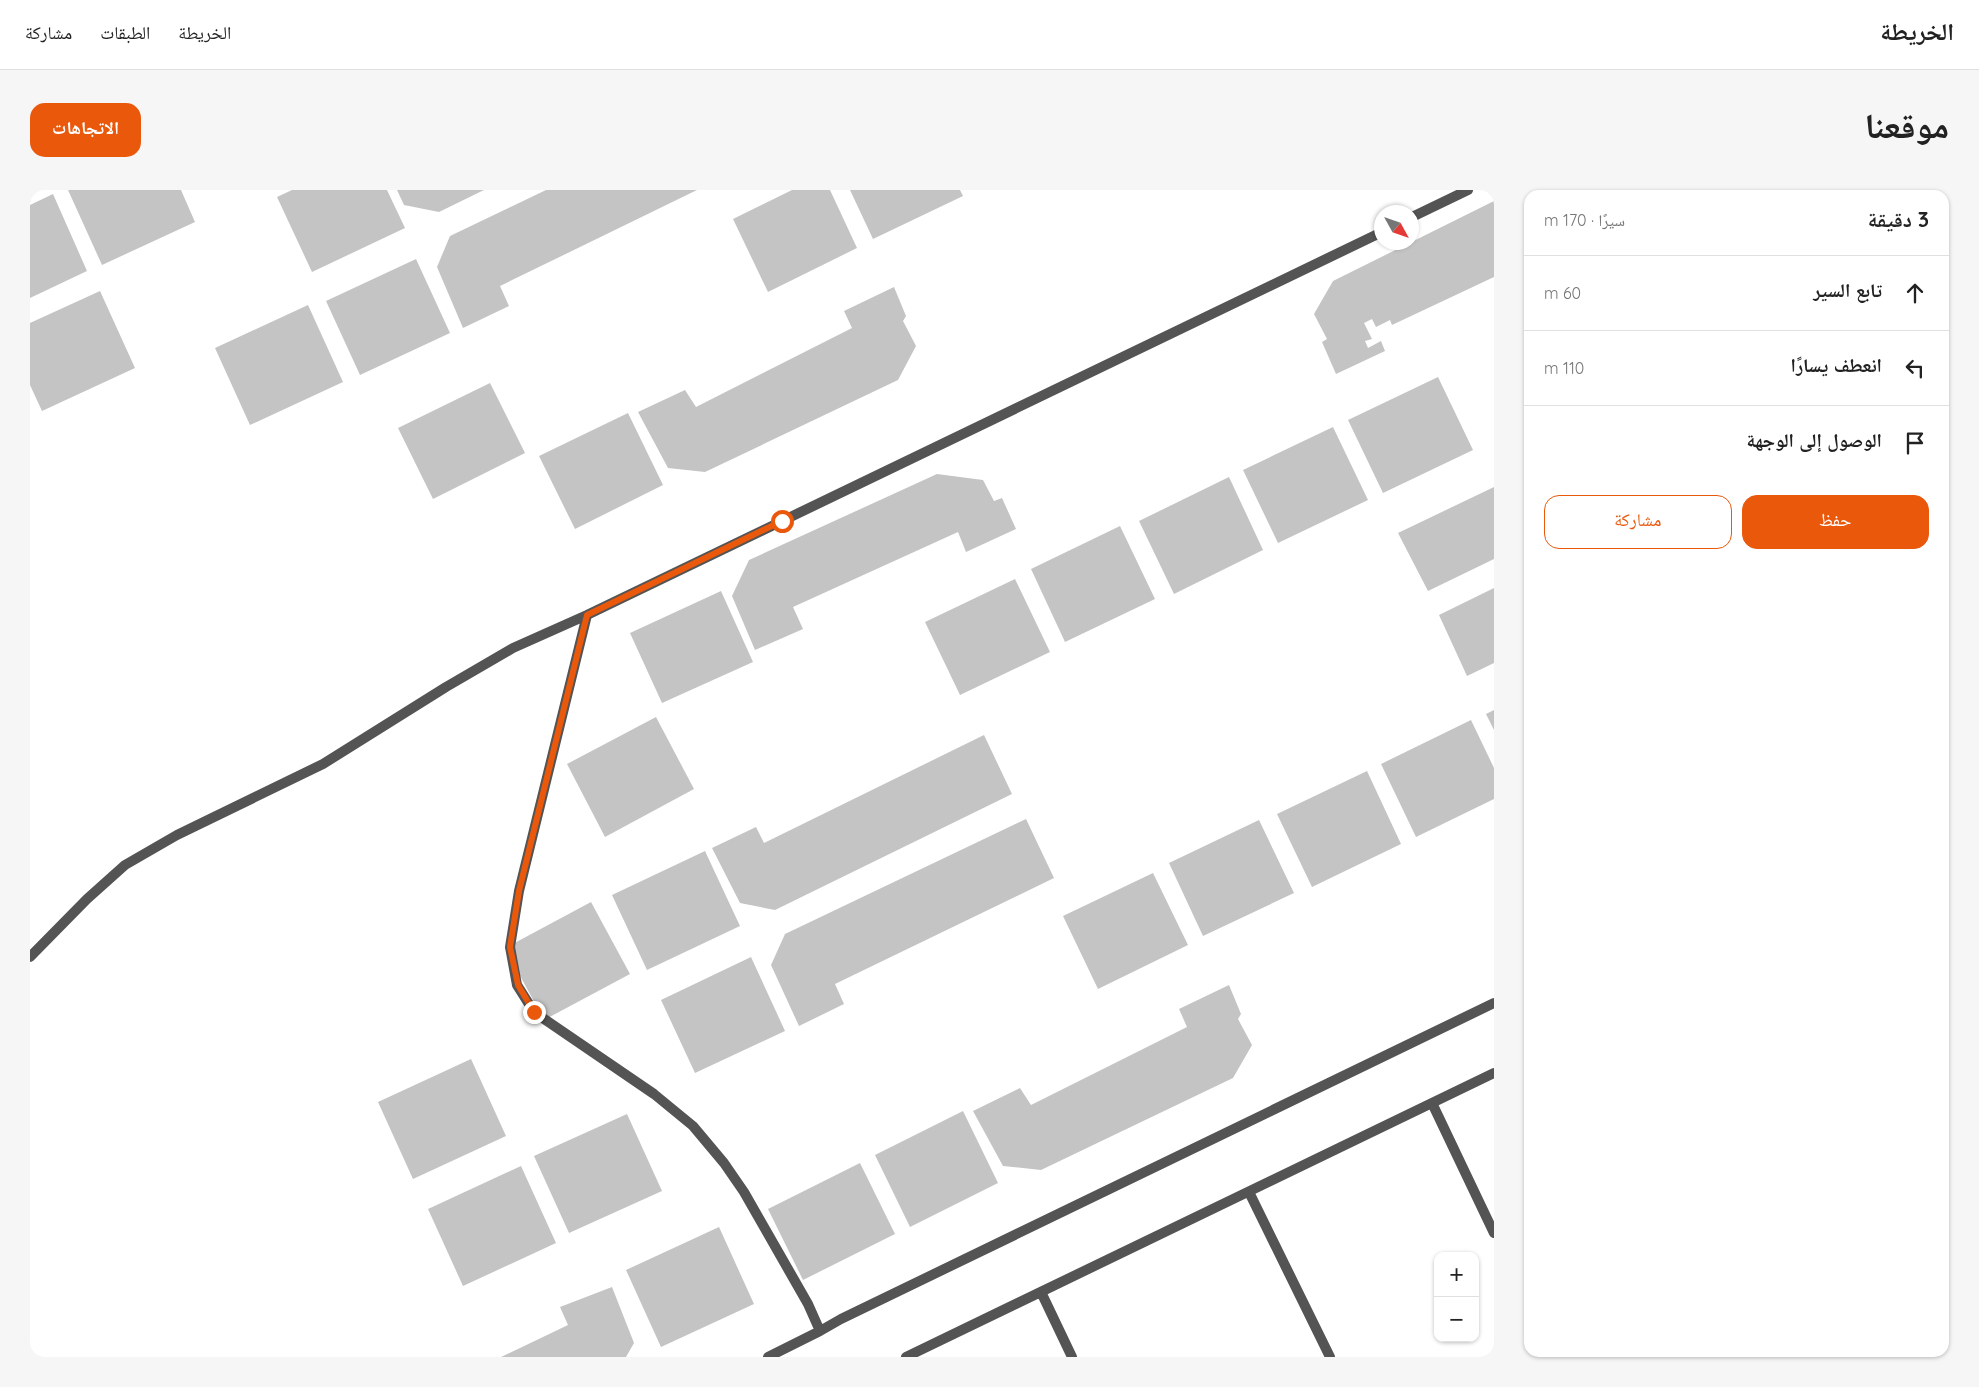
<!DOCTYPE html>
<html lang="ar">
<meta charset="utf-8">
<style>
body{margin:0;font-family:Quicksand,"Noto Naskh Arabic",sans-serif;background:#f6f6f6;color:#222;direction:rtl}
.controls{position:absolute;right:15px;bottom:15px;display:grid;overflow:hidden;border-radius:10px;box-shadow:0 1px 4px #0004}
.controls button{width:45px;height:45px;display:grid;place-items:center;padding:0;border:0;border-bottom:1px solid #e0e0e0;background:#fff;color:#222;font:25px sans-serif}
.compass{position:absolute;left:1344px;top:15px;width:45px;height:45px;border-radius:50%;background:#fff;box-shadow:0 1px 4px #0004;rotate:130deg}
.stop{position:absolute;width:15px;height:15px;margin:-11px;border:4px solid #ea580c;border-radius:50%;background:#fff}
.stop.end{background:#ea580c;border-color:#fff;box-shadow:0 1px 5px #0008}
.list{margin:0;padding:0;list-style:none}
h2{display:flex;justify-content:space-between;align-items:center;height:65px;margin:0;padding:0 20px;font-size:21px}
h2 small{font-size:16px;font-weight:400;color:#767676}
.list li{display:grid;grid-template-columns:32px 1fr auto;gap:15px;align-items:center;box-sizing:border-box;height:75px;padding:0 20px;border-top:1px solid #e0e0e0}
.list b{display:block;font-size:19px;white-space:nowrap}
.list em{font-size:16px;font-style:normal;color:#767676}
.actions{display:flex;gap:10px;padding:15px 20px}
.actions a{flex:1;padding:11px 0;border:1px solid #ea580c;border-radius:15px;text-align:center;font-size:18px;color:#ea580c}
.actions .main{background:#ea580c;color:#fff}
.icon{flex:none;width:28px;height:28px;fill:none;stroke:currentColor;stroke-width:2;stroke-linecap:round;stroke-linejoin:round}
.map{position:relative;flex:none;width:1464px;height:1167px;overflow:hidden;direction:ltr;border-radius:15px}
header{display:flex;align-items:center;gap:30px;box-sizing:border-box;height:70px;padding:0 25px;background:#fff;border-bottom:1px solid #e0e0e0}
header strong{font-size:24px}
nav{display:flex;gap:28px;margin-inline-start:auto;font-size:18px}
.intro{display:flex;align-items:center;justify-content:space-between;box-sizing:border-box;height:120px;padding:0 30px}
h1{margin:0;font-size:35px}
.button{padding:12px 22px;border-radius:15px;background:#ea580c;color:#fff;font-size:18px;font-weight:700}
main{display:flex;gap:30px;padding:0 30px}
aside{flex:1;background:#fff;border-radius:15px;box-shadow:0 1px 4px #0004}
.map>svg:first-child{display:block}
.building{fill:#c4c4c4}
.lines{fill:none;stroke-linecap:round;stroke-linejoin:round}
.minor{stroke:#545454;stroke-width:10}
.route{stroke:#ea580c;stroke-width:6}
</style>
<header>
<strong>الخريطة</strong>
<nav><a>الخريطة</a><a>الطبقات</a><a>مشاركة</a></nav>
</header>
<div class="intro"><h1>موقعنا</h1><a class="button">الاتجاهات</a></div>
<main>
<aside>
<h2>3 دقيقة<small>سيرًا · 170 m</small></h2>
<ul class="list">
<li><svg class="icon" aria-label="ahead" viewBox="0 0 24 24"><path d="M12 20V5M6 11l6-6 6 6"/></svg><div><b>تابع السير</b></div><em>60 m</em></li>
<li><svg class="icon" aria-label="left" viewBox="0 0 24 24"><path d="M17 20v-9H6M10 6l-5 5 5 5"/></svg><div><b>انعطف يسارًا</b></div><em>110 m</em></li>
<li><svg class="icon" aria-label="arrive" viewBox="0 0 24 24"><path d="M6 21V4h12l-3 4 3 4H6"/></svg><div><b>الوصول إلى الوجهة</b></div></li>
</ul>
<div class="actions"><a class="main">حفظ</a><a>مشاركة</a></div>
</aside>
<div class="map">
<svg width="1464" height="1167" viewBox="0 0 1464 1167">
<rect width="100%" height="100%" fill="#fff"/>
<path class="building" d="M38 0H151L165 32 72 75Z
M262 0H357L375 38 282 82 247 7Z
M367 0H454L409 22 374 15Z
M516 0H667L470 96 479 116 433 138 407 77 420 46Z
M762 0H800L827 58 738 102 703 29Z
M820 0H930L933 6 843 49Z
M23 4 57 81 0 108V15Z
M1464 11V87L1362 135 1360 130 1346 137 1342 129 1334 133 1342 149 1335 151 1338 158 1351 151 1355 161 1306 184 1292 152 1297 149 1284 124 1303 91Z
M386 69 420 143 330 185 296 111Z
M864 97 876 126 873 131 886 156 868 190 675 282 638 278 608 222 655 200 666 217 822 138 814 121Z
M70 101 105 178 12 221 0 195V133Z
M278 115 313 192 220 235 185 158Z
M1408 187 1443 260 1353 303 1318 230Z
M460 193 495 263 403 309 368 238Z
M598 223 633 295 545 339 509 266Z
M1303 237 1338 310 1248 353 1213 280Z
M907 284 953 290 964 311 972 308 986 339 936 362 928 342 763 417 773 439 725 460 702 406 719 370Z
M1199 287 1233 360 1144 404 1109 331Z
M1464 297V369L1398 401 1368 343Z
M1090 336 1125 409 1035 452 1001 379Z
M985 389 1020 462 930 505 895 432Z
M1464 398V473L1437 486 1409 425Z
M691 401 723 472 632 513 600 443Z
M1464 520V540L1456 524Z
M626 527 664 599 575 647 537 574Z
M1441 530 1464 578V609L1386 647 1351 574Z
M954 545 982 604 745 720 710 713 682 658 726 637 734 653Z
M1337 581 1371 654 1282 697 1247 624Z
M996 629 1024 688 805 794 814 814 769 836 741 775 755 744Z
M1229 630 1264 703 1173 746 1139 673Z
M675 661 710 736 617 780 582 705Z
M1123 683 1158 755 1068 799 1033 726Z
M561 712 600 784 514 830 475 758Z
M721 767 755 841 665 883 631 810Z
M1199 795 1211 824 1208 829 1222 855 1203 888 1011 980 973 976 943 921 990 898 1001 915 1157 837 1149 819Z
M441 869 476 946 383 989 348 912Z
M933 921 968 993 880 1037 845 965Z
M597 924 632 1001 539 1043 504 966Z
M830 973 865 1044 773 1090 738 1019Z
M491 976 526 1053 433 1096 398 1019Z
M689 1037 724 1114 631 1157 596 1080Z
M582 1097 604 1153 596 1167H471L538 1135 530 1117Z"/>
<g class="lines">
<path class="minor" d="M1382 27 1438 0
M557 425 489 701 480 757 487 795 504 822 624 904 663 936 694 973 714 1002 778 1114 790 1141
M0 767 57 709 95 675 147 645 293 574 416 497 483 458 557 425 1352 42
M1402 913 1464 1043
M1219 1002 1300 1167
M1011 1102 1042 1167
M738 1167 790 1141 811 1129 1464 813
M876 1167 1464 883"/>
</g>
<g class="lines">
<path class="route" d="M504 822 488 795 480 757 489 701 557 425 752 331"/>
</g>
</svg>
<div class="controls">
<button>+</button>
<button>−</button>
</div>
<svg class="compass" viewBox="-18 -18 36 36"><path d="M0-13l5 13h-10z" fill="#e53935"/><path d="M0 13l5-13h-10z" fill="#767676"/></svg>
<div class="stop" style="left:752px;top:331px"></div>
<div class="stop end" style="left:504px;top:822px"></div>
</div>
</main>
